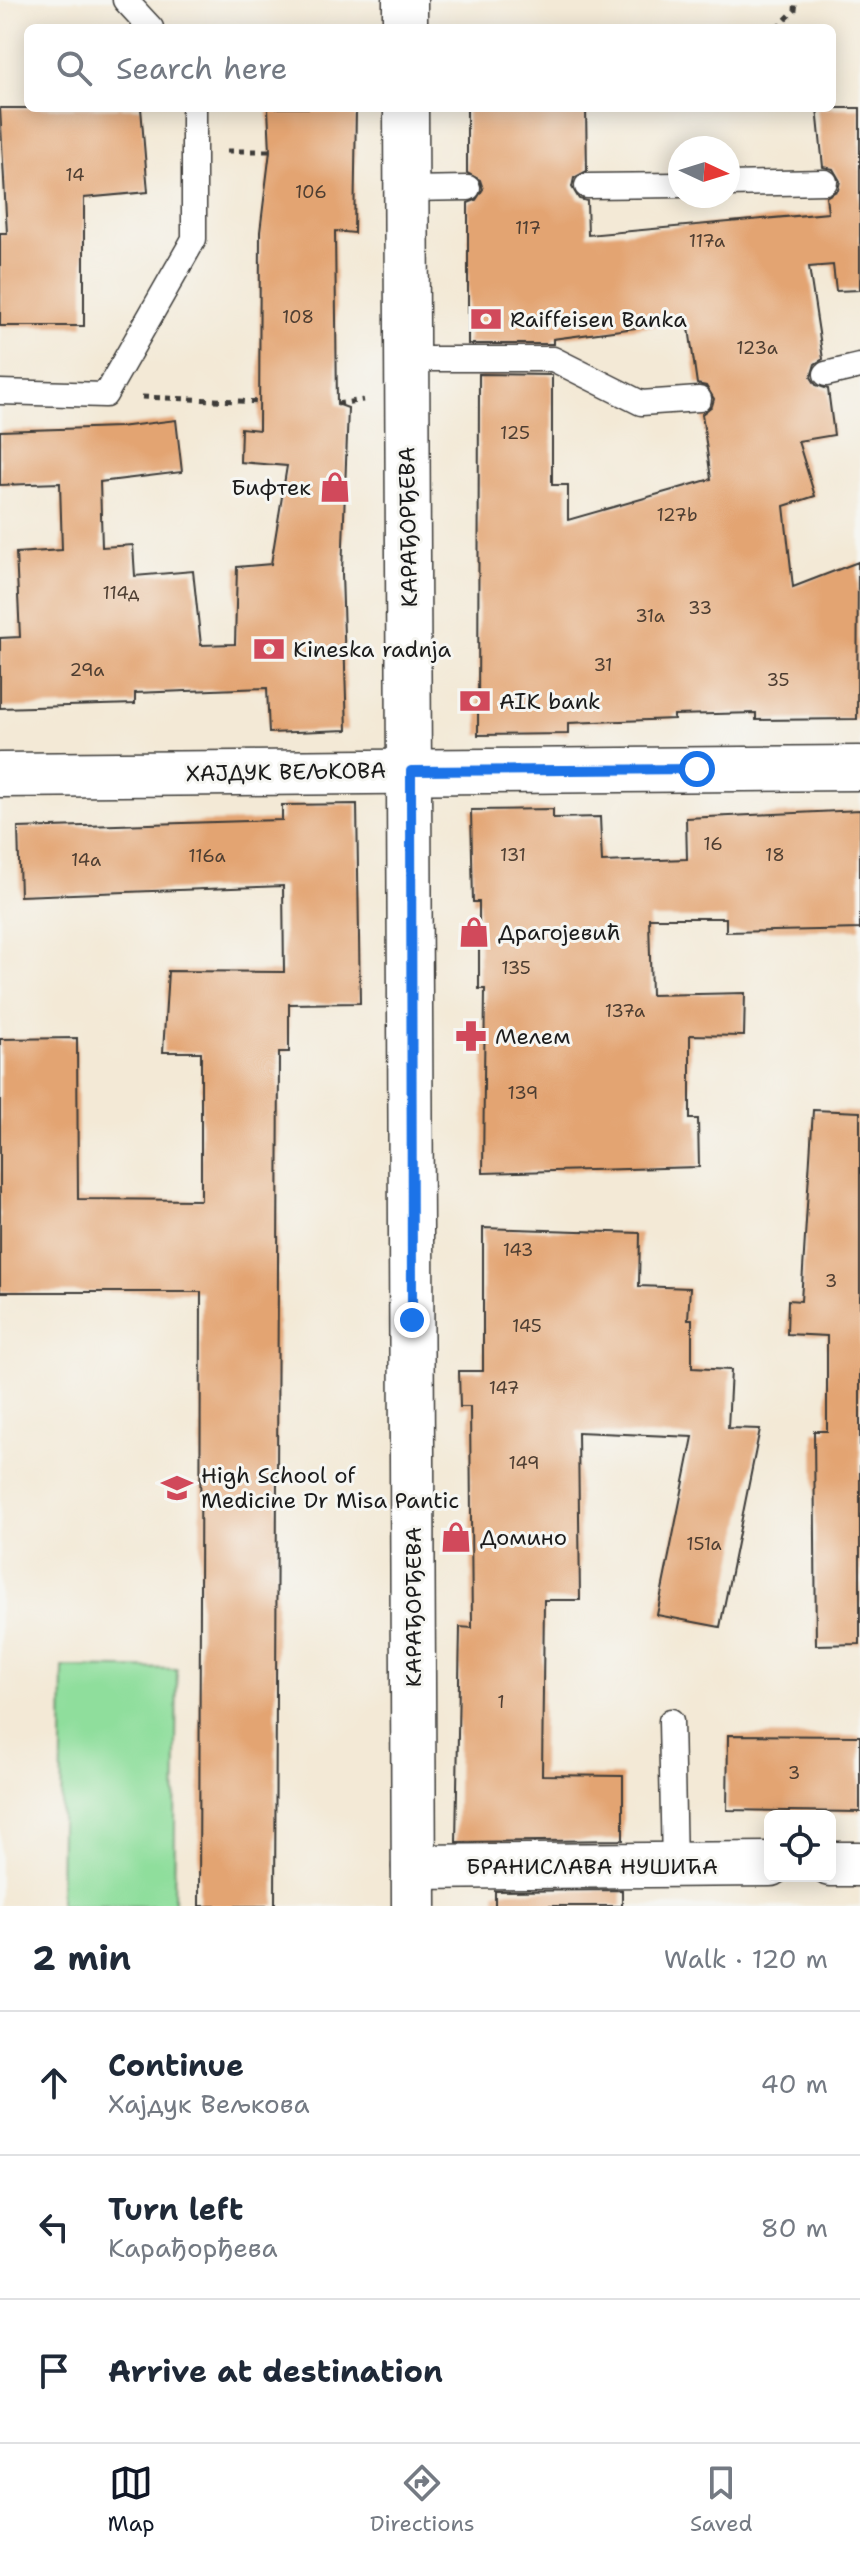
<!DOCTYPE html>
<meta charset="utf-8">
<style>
body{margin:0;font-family:"Shantell Sans",sans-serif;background:#f2f2f3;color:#1f2937}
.controls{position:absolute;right:24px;bottom:24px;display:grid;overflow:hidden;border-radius:12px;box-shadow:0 4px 20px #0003}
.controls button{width:72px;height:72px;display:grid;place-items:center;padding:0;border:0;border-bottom:2px solid #e0e1e3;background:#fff;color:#1f2937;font:40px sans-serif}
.compass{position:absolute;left:668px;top:136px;width:72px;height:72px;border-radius:50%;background:#fff;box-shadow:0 4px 20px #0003;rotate:94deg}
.stop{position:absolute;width:24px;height:24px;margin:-18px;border:6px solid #1a73e8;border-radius:50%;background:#fff}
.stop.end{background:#1a73e8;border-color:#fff;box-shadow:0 2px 8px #0008}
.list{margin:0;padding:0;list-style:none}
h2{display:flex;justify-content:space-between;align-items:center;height:104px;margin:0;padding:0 32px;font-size:34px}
h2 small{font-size:26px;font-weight:400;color:#747a83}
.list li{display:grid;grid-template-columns:52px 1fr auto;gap:24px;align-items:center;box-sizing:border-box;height:144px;padding:0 32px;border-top:2px solid #e0e1e3}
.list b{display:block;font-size:30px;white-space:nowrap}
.list p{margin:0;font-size:26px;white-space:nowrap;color:#747a83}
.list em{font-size:26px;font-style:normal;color:#747a83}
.icon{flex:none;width:44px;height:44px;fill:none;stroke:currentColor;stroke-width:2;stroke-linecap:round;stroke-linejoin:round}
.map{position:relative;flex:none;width:860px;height:1906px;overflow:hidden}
.search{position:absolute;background:#fff;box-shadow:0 4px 20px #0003;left:24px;right:24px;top:24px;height:88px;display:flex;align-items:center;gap:20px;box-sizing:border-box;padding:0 28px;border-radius:12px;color:#747a83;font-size:30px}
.sheet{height:536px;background:#fff}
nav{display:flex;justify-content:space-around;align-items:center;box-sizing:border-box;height:112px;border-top:2px solid #e0e1e3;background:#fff;font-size:22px;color:#747a83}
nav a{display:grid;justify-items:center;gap:4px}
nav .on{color:#111827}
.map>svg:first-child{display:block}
.park{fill:#8fde9c;stroke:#567d5c;stroke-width:2}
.building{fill:#e3a472}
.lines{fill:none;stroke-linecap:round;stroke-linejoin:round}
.lane-casing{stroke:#3c3b38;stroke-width:27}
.street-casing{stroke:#3c3b38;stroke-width:47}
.secondary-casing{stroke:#3c3b38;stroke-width:47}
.path{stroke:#3c3b38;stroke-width:5;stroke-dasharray:6 6;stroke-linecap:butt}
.lane{stroke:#fff;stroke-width:24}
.street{stroke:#fff;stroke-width:44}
.secondary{stroke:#fff;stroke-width:44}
.route{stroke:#1a73e8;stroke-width:10}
.labels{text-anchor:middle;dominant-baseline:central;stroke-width:6;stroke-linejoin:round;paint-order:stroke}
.number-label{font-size:18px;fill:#4e3e32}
.poi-label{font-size:22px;fill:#1c1c1c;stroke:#f6f6f2;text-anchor:start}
.street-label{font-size:22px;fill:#1c1c1c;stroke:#f6f6f2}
</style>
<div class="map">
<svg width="860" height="1906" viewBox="0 0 860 1906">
<rect width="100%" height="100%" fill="#f6f6f2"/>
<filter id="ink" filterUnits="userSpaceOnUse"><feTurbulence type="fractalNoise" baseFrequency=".0125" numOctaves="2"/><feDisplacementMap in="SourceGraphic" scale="16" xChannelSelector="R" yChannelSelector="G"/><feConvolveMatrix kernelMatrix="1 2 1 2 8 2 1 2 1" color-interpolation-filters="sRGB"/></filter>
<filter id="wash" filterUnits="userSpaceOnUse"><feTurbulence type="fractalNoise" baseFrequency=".006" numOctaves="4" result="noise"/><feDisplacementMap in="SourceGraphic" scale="32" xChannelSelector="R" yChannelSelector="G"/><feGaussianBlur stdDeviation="1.8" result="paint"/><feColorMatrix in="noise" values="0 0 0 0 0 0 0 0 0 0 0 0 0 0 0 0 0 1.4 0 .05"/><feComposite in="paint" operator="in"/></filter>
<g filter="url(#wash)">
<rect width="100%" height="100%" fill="#f3e9d6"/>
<path class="park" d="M63 1667 177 1669 174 1906H60Z"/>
<g id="blocks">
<path class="building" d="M0 108H141L148 192 84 198V326H0V233H7Z
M268 108H356L354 233 335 231 337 404 348 408 342 573 347 730 269 733 267 688 135 693V704L0 708V638L20 637 16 553 62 550 60 483 0 485V431L119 427 176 420 182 472 100 482 102 547 133 545 135 576 193 571 201 645 235 644 237 567 271 564 287 466 240 462 241 428 259 430 260 232 270 151Z
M467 108H586L587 171 574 178 572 187 579 199 587 201 588 235 828 213 826 197 838 190 840 181 833 169 823 167 817 108H860V290L836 291 833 265 809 267 823 359 815 364 811 377 816 385 828 389 834 435 798 441 815 496 784 506 793 587 858 562 857 719 756 720V713L674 715V719L568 723V734L478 735 479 374 552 375V485H568V520L711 479 702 414 712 406 714 399 706 386 697 384 688 321 553 339V344H468V203L476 200 483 189 480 180 467 173Z
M357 804 360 1003 289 1004V1052H279L275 1906H199L201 1292H0V1039L77 1038 78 1199 201 1200V1052H163L168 971 284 972 283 886 20 896 18 828 282 820V805Z
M553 809V818L600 817 602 862 687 859 686 818 860 810V929L726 932V918H649L651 995 745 993 744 1036 690 1035V1119H698L699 1167 483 1173 485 989H479V902H473L471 810Z
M813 1110 860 1112V1644L816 1645 814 1431H827V1336L787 1334 788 1300 801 1301Z
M483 1228 640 1233 639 1286 690 1288 688 1319H692V1368L731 1370 728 1428 760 1429 720 1627 657 1615 693 1437 578 1432 580 1600H544L542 1775 623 1776V1840L456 1842 460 1627 472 1628 470 1407H460L459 1371H483Z
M728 1735 860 1736V1812L727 1810Z
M622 1890V1906H495V1891Z"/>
</g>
</g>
<g filter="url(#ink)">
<use href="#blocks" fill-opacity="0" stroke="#3c3b38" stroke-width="2"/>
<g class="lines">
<defs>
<path id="lane" d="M125 0 151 28
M728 184 825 182
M587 186 680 185
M407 189 468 188
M406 359H553L641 403 699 399
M826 374 860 366
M0 392 105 395 194 239V108
M671 1721 674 1865"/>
<path id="street" d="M0 775 860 768
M830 1864H860
M414 1867 770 1864"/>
<path id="secondary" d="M405 0V28
M406 108 414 1906"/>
</defs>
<use href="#lane" class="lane-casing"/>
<use href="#street" class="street-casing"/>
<use href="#secondary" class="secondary-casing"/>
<path class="path" d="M777 28 795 10 796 0
M227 151H271
M142 397 259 402
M337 404 363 400"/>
<use href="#lane" class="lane"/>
<use href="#street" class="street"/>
<use href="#secondary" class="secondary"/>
</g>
</g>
<g class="lines" filter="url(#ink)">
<path class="route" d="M412 1320 411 771 697 769"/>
</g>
<defs>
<symbol id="bank-bare" viewBox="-9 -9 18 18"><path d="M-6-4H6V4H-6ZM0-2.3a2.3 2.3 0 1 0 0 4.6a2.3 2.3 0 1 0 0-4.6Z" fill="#d1495b" stroke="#f6f6f2" stroke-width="2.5" paint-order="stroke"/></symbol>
<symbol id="shop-bare" viewBox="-9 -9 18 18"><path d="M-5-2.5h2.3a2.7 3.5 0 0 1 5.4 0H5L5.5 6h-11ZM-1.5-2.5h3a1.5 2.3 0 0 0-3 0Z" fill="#d1495b" stroke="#f6f6f2" stroke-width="2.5" paint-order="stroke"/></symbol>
<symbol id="pharmacy-bare" viewBox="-9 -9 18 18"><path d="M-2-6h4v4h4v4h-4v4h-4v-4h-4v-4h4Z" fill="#d1495b" stroke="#f6f6f2" stroke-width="2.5" paint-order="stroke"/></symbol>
<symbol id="school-bare" viewBox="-9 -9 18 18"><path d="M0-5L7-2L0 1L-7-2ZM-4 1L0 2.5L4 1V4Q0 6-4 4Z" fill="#d1495b" stroke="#f6f6f2" stroke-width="2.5" paint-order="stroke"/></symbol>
</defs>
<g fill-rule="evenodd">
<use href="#bank-bare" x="464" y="297" width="44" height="44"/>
<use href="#shop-bare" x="313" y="465" width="44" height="44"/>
<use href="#bank-bare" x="247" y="627" width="44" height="44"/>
<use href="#bank-bare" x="453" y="679" width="44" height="44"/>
<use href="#shop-bare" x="452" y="910" width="44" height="44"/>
<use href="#pharmacy-bare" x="449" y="1014" width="44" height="44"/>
<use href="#school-bare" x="155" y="1466" width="44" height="44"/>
<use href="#shop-bare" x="434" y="1515" width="44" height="44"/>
</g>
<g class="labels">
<g class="number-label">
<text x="75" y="175">14</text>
<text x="311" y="192">106</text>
<text x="528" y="228">117</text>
<text x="707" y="241">117a</text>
<text x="298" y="317">108</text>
<text x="757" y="348">123a</text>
<text x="515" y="433">125</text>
<text x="677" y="515">127b</text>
<text x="121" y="593">114д</text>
<text x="700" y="608">33</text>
<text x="650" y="616">31a</text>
<text x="603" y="665">31</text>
<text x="87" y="670">29a</text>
<text x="778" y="680">35</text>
<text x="713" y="844">16</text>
<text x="513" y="855">131</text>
<text x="775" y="855">18</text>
<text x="207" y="856">116a</text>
<text x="86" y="860">14a</text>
<text x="516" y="968">135</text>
<text x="625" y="1011">137a</text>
<text x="523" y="1093">139</text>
<text x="518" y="1250">143</text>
<text x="831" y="1281">3</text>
<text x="527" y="1326">145</text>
<text x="504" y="1388">147</text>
<text x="524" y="1463">149</text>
<text x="704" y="1544">151a</text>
<text x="501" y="1702">1</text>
<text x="794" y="1773">3</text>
</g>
<g class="poi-label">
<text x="510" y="319">Raiffeisen Banka</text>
<text x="311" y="487" text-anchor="end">Бифтек</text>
<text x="293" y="649">Kineska radnja</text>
<text x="499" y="701">AIK bank</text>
<text x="498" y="932">Драгојевић</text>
<text x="495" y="1036">Мелем</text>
<text x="201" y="1475">High School of<tspan x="201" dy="25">Medicine Dr Misa Pantic</tspan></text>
<text x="480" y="1537">Домино</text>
</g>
<g class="street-label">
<text transform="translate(408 527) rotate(-91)">КАРАЂОРЂЕВА</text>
<text transform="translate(286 772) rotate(-1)">ХАЈДУК ВЕЉКОВА</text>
<text transform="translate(413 1607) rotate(-90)">КАРАЂОРЂЕВА</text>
<text x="592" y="1866">БРАНИСЛАВА НУШИЋА</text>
</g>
</g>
</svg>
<div class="controls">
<button><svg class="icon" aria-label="locate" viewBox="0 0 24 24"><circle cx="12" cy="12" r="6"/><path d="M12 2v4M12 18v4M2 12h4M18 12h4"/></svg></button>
</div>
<svg class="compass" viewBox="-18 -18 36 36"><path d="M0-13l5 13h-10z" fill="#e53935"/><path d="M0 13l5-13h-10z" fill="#747a83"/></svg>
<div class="stop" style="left:697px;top:769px"></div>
<div class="stop end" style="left:412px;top:1320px"></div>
<div class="search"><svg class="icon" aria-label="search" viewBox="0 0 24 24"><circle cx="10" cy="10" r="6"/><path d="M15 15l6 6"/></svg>Search here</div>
</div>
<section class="sheet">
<h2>2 min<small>Walk · 120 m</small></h2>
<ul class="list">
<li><svg class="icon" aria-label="ahead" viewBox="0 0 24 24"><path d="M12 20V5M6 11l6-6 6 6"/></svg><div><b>Continue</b><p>Хајдук Вељкова</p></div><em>40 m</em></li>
<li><svg class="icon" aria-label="left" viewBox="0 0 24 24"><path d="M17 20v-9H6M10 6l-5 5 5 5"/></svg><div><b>Turn left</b><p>Карађорђева</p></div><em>80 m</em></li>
<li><svg class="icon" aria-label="arrive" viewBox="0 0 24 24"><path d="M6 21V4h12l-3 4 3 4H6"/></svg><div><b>Arrive at destination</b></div></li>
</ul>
</section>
<nav>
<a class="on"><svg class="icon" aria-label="map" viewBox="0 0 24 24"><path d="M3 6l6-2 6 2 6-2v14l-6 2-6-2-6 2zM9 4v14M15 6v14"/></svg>Map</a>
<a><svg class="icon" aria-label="directions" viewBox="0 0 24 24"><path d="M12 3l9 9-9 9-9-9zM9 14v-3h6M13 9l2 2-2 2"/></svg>Directions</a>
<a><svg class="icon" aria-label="saved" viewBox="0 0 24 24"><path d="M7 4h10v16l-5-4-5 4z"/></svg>Saved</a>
</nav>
